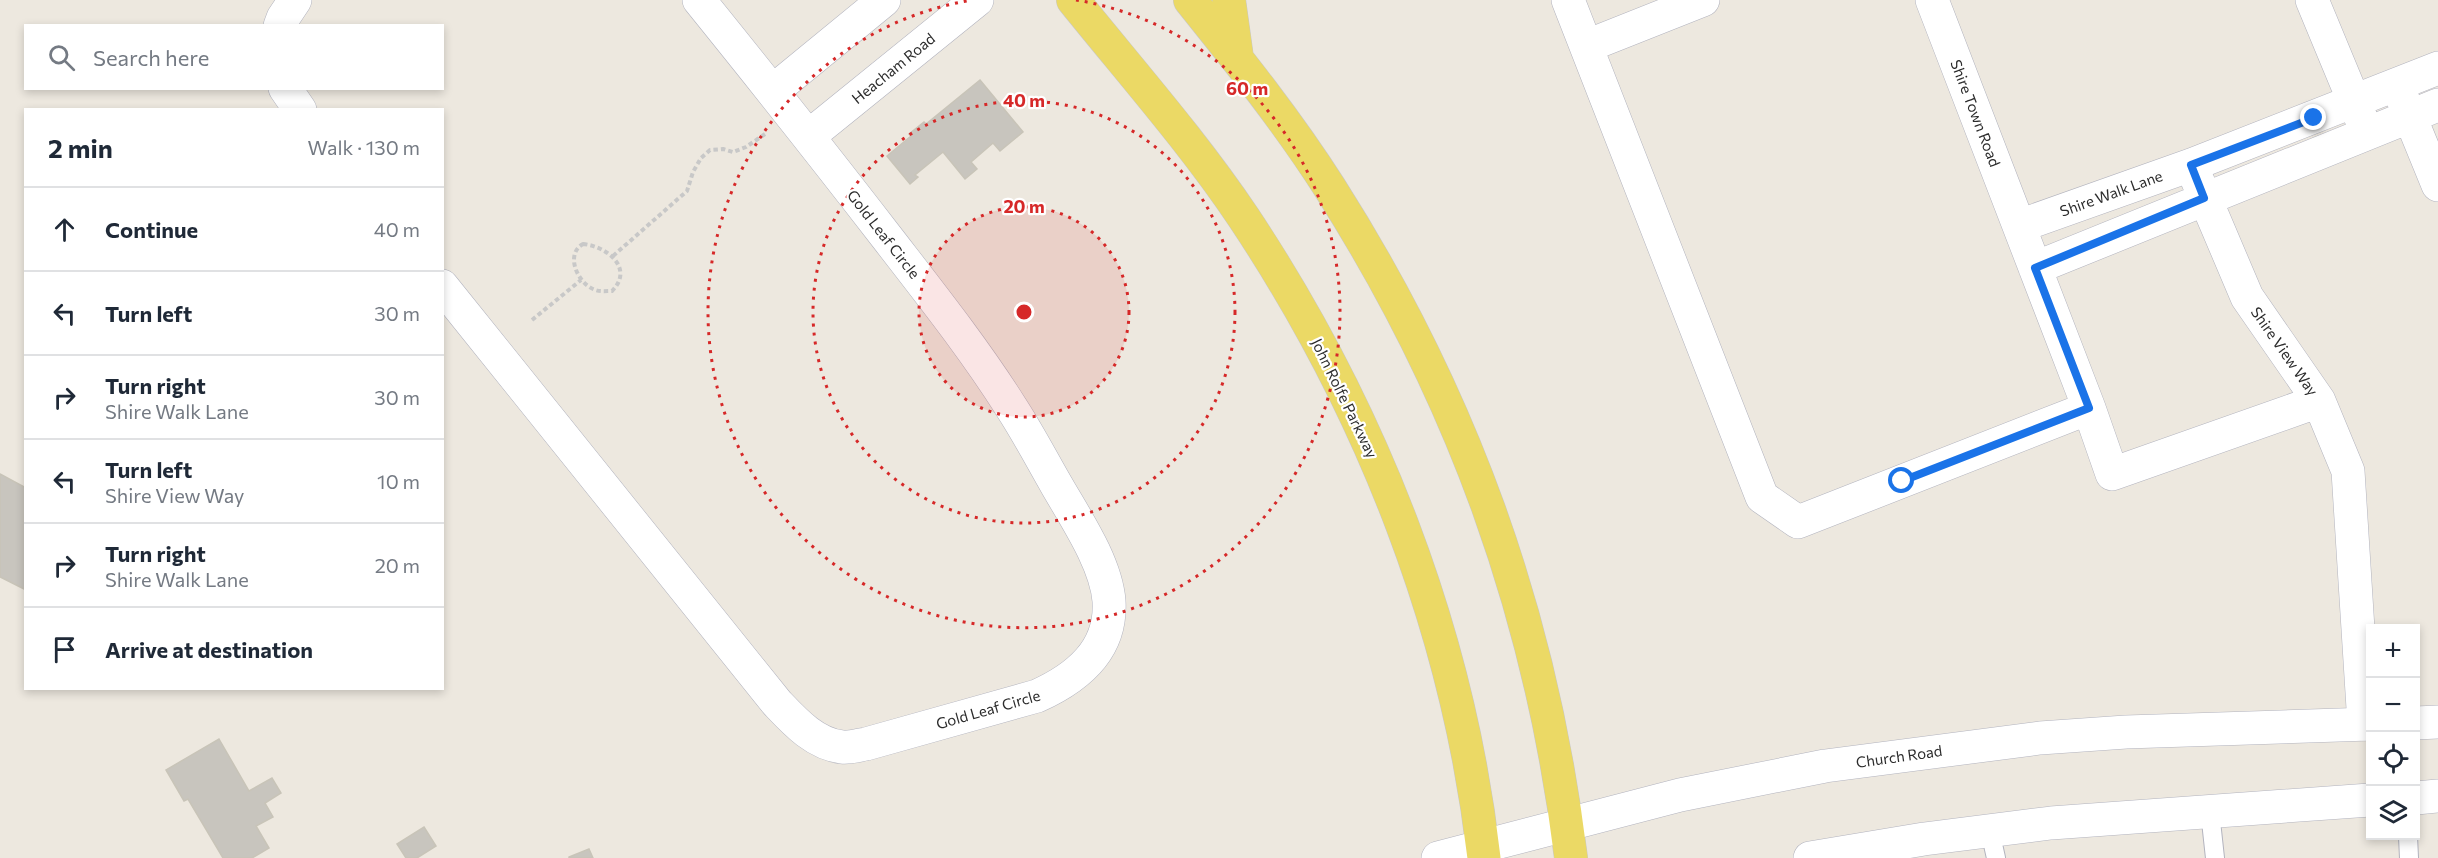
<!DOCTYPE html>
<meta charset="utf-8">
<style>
body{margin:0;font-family:Commissioner,sans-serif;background:#f2f2f3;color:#1f2937}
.controls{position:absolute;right:18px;bottom:18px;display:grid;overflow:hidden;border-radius:0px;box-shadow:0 3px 9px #0003}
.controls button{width:54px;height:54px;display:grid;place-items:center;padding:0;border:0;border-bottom:2px solid #e0e1e3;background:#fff;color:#1f2937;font:30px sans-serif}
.stop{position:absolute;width:18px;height:18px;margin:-14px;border:4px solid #1a73e8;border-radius:50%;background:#fff}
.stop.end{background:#1a73e8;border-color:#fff;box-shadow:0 2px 6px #0008}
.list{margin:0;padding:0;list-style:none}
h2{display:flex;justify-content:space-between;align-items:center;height:78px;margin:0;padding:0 24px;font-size:26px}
h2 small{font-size:20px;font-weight:400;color:#747a83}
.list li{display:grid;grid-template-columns:39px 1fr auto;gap:18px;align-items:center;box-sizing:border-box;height:84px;padding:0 24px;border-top:2px solid #e0e1e3}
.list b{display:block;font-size:22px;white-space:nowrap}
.list p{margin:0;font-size:20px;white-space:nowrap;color:#747a83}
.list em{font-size:20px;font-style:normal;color:#747a83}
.icon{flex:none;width:33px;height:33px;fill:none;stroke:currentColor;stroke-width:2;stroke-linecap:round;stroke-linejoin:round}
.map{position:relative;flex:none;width:2438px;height:858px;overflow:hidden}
.search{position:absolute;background:#fff;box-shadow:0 3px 9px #0003;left:24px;top:24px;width:420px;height:66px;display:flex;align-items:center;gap:15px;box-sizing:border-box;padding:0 21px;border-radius:0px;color:#747a83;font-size:22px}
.panel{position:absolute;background:#fff;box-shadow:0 3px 9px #0003;left:24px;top:108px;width:420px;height:582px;border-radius:0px}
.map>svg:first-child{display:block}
.building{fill:#c8c5be;stroke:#c8c4b8;stroke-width:1.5}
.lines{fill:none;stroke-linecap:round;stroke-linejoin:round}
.service-casing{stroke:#b2b3be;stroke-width:20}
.minor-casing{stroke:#b2b3be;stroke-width:34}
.secondary-casing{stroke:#b2b3be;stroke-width:34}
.primary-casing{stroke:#c8c8c8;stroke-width:34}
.path{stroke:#c8c8c8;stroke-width:4;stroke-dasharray:4.5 3;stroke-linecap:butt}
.service{stroke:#fff;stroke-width:18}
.minor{stroke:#fff;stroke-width:33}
.secondary{stroke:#fff;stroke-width:33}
.primary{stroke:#ebd965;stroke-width:33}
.route{stroke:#1a73e8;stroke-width:8}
.ring{fill:none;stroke:#d62828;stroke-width:3;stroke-dasharray:3 6}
.labels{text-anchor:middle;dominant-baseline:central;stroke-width:4.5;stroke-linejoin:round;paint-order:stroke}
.street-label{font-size:15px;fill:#2c2c2c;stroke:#fff}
.centre{fill:#d62828;stroke:#fff;stroke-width:3}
.ring-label{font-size:18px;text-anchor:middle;font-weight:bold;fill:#d62828;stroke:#fff;stroke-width:4.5;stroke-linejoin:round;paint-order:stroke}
</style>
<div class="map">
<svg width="2438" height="858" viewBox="0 0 2438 858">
<rect width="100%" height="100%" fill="#ede8df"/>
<path class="building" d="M980 80 1023 132 1000 151 993 143 971 162 977 169 965 179 943 152 915 175 918 177 910 184 887 156 911 136 909 134 924 122 926 124Z
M0 474 26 488V590L0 577Z
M219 739 249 791 272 778 281 793 265 803 273 817 256 826 269 848 252 858H223L188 799 184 801 166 770Z
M424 827 436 846 417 858H406L397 844Z
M589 849 593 858H569V857Z"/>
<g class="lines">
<defs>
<path id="service" d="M2210 812 2215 858
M1990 831 1996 858
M2408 836 2409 858"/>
<path id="minor" d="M1568 0 1762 497 1798 522 2089 408 1932 0
M2312 0 2363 123
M280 26 283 18 295 0
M1587 46 1703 0
M285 88 300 110
M773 91 884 0
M2402 97 2438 185
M809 136 977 0
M2191 165 2247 297 2319 401 2348 471 2364 724
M2019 226 2191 165 2438 68
M2035 268 2438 105
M442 286 777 703C795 722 815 744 842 747 850 748 859 745 866 744L1037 696C1077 678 1112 650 1109 601 1106 563 1076 519 1057 486 1042 460 1028 433 1011 407 973 347 929 292 885 235 824 156 762 78 699 0
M2089 408 2112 474 2319 401"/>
<path id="secondary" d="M2416 723 2438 722
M2416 798 2438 796
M1438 858 1680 795 1825 766 2040 738 2126 732 2370 724
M1810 858 1924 839 2051 823 2370 800"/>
<path id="primary" d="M1073 0C1131 72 1193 142 1244 218 1371 409 1458 630 1484 858
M1190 0C1239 61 1288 122 1330 188 1462 395 1541 614 1571 858
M1229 0 1237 58"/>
</defs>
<use href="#service" class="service-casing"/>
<use href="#minor" class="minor-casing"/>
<use href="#secondary" class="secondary-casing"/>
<use href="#primary" class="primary-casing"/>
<path class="path" d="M583 244C606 246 635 268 612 291 605 291 599 292 593 289 577 282 565 254 583 244Z
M613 256 687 191 693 172 701 158 710 150 723 149 733 152 746 147 765 134
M532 320 581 280"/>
<use href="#service" class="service"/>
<use href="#minor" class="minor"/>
<use href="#secondary" class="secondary"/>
<use href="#primary" class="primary"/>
</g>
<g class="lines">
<path class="route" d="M1902 481 2089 408 2035 268 2204 198 2191 165 2314 118"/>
</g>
<circle cx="1024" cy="312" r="105" fill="#d62828" fill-opacity=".12"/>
<g class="ring">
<circle cx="1024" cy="312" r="105"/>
<circle cx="1024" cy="312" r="211"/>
<path d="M1076 0A316 316 0 1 1 972 0"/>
</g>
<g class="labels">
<g class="street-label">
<text transform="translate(893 68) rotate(-39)">Heacham Road</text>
<text transform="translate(1976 113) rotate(69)">Shire Town Road</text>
<text transform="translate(2111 193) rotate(-20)">Shire Walk Lane</text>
<text transform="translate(884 234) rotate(52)">Gold Leaf Circle</text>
<text transform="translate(2285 351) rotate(55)">Shire View Way</text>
<text transform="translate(1345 398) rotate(64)">John Rolfe Parkway</text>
<text transform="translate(988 709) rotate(-16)">Gold Leaf Circle</text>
<text transform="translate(1899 756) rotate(-8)">Church Road</text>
</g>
</g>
<circle cx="1024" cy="312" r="9" class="centre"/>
<g class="ring-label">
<text x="1247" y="95">60 m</text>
<text x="1024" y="107">40 m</text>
<text x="1024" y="213">20 m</text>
</g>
</svg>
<div class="controls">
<button>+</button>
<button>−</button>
<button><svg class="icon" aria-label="locate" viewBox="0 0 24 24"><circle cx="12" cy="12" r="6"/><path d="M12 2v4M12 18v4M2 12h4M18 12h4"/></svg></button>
<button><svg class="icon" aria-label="layers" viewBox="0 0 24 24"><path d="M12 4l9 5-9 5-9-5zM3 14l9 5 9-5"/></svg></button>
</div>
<div class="stop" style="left:1902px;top:481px"></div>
<div class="stop end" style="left:2314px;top:118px"></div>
<div class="search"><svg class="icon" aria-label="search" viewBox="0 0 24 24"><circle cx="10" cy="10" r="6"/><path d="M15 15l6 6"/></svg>Search here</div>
<section class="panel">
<h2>2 min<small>Walk · 130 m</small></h2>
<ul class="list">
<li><svg class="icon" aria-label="ahead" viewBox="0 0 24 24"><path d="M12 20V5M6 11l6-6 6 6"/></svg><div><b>Continue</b></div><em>40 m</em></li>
<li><svg class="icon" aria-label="left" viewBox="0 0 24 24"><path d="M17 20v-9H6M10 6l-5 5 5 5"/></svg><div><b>Turn left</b></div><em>30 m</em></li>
<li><svg class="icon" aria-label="right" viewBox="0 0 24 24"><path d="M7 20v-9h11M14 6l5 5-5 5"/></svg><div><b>Turn right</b><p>Shire Walk Lane</p></div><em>30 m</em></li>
<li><svg class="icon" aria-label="left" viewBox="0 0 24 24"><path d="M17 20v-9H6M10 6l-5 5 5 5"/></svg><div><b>Turn left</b><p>Shire View Way</p></div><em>10 m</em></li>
<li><svg class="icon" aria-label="right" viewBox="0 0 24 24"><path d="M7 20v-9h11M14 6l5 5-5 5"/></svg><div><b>Turn right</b><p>Shire Walk Lane</p></div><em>20 m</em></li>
<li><svg class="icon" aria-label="arrive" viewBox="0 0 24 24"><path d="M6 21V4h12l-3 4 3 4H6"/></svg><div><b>Arrive at destination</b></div></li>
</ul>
</section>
</div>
